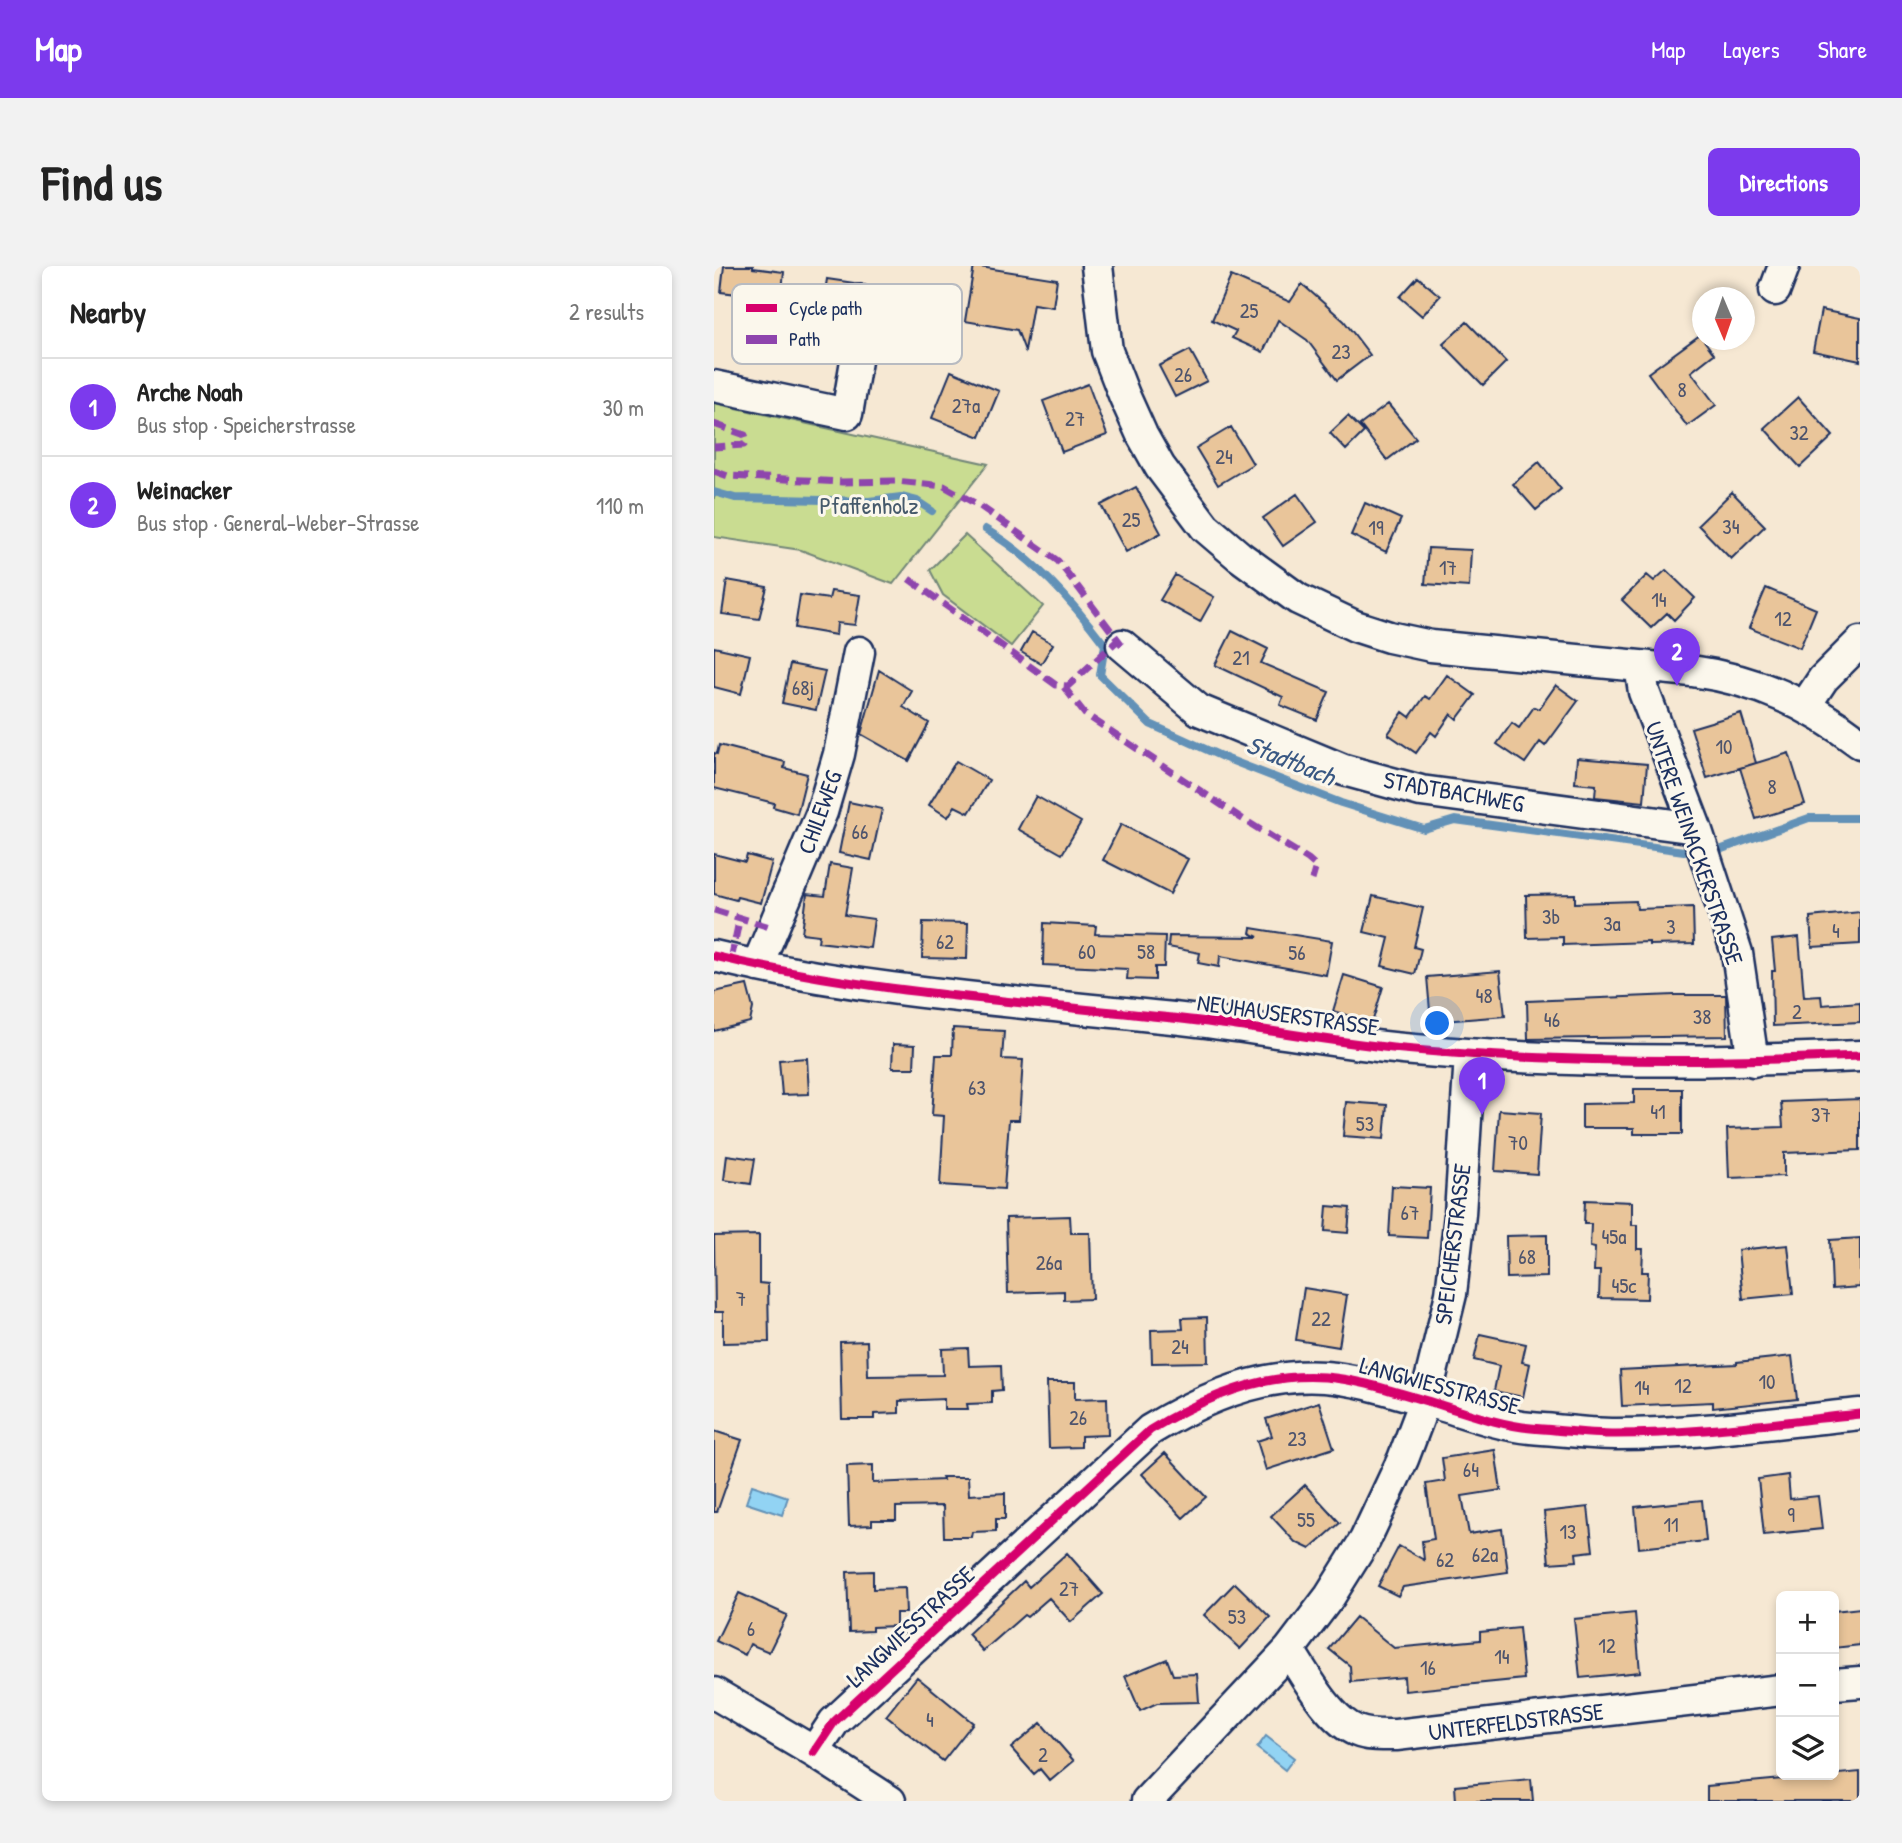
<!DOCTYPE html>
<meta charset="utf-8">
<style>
body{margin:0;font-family:"Patrick Hand",sans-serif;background:#f2f2f2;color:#222}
.controls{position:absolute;right:21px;bottom:21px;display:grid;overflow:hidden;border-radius:10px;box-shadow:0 4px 10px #0003}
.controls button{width:63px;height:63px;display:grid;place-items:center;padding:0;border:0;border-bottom:2px solid #e0e0e0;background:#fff;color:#222;font:35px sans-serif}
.compass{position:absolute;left:978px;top:21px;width:63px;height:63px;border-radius:50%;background:#fff;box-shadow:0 4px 10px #0003;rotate:178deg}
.you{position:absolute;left:724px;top:758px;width:24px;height:24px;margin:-18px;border:5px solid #fff;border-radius:50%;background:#1a73e8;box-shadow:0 0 0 10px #1a73e833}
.badge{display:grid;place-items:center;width:46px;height:46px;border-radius:50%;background:#7c3aed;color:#fff;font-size:23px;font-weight:700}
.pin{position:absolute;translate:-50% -58px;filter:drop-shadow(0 2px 4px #0008)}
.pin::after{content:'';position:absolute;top:37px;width:24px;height:21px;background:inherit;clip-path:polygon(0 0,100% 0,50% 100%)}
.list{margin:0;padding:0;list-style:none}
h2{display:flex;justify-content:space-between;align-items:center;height:91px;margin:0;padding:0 28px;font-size:30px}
h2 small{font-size:23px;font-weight:400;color:#767676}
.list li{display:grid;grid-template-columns:46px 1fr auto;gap:21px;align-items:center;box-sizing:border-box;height:98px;padding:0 28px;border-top:2px solid #e0e0e0}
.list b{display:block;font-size:26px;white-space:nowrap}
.list p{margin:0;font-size:23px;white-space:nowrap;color:#767676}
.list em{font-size:23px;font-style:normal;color:#767676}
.icon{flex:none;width:38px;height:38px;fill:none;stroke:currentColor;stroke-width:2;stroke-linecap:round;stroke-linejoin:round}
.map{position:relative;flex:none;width:1146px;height:1535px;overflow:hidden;border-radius:10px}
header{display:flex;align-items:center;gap:42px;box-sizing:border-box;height:98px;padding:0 35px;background:#7c3aed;color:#fff}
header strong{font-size:33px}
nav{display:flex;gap:38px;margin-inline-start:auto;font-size:24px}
.intro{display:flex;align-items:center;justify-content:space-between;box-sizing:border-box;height:168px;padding:0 42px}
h1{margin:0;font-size:49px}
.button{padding:18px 32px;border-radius:10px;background:#7c3aed;color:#fff;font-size:24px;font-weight:700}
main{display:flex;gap:42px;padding:0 42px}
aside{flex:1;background:#fff;border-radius:10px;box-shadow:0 4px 10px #0003}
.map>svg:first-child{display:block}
.green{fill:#c9dc91;stroke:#728678;stroke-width:2}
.water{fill:#92d3f3;stroke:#6291b7;stroke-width:2}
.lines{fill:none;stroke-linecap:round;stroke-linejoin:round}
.stream{stroke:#6291b7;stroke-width:8}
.building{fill:#e9c59a;stroke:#1b2f5e;stroke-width:2}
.street-casing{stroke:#1b2f5e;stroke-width:35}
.street{stroke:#fbf7ec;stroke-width:30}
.quiet{stroke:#8e44ad;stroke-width:7;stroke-dasharray:14 7;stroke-linecap:butt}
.cycleway-casing{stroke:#fbf7ec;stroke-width:13}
.cycleway{stroke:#d6006c;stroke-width:9}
.labels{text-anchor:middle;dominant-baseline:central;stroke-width:6;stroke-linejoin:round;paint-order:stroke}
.number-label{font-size:21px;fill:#4e546d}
.park-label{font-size:24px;fill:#465a6b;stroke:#fbf7ec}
.street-label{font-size:24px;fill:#1b2f5e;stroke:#fbf7ec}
.water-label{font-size:26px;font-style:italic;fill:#395883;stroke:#fbf7ec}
.key{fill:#fbf7ec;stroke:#b8bbc1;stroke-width:2}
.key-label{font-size:19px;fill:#1b2f5e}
</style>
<header>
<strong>Map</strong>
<nav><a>Map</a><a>Layers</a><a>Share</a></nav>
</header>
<div class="intro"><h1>Find us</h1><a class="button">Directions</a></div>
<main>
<aside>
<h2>Nearby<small>2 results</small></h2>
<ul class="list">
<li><span class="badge">1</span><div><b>Arche Noah</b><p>Bus stop · Speicherstrasse</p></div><em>30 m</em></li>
<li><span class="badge">2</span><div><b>Weinacker</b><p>Bus stop · General-Weber-Strasse</p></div><em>110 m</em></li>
</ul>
</aside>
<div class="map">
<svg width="1146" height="1535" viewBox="0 0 1146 1535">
<rect width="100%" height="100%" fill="#f6e8d3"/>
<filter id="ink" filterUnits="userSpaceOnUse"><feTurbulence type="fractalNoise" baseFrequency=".0143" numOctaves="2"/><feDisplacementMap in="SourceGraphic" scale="14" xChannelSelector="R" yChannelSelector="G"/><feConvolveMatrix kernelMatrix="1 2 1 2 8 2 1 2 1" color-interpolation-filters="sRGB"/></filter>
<g filter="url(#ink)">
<path class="green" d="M0 137 274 198 179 318 87 284 0 271Z
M251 269 329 340 297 380 229 329 216 304Z"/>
<path class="water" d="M38 1219 74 1231 68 1249 32 1237Z
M552 1470 580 1492 571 1504 543 1482Z"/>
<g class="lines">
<path class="stream" d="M0 226 21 232 155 235 187 231 203 235 218 245
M271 263C320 292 357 334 391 379L386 409 436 458 511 492 627 537 710 563 741 554 970 585
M1008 583 1095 552H1146"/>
</g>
<path class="building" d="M10 0H39V2L70 6 67 33 7 26Z
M260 0 343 13 339 41 319 38 311 85 303 64 251 55Z
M517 10 576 36 588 18 630 55 656 89 623 114 593 74 564 54 549 86 518 72 522 65 498 54Z
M704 11 726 30 708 50 686 31Z
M113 13 188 24 183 62 107 51Z
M1107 44 1146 52V95L1099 85Z
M753 56 792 96 769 119 729 78Z
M986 69 1000 88 977 106 1002 139 973 160 934 107Z
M476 84 493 115 461 131 445 100Z
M237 105 285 125 266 171 218 152Z
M374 118 393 169 348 186 329 135Z
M1084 131 1119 170 1086 201 1050 162Z
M674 138 702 172 673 194 646 159Z
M634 150 650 166 632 184 616 167Z
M517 161 539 198 504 219 482 182Z
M825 196 847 223 822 244 799 218Z
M422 221 447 267 412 286 387 239Z
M1018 226 1051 260 1017 293 984 259Z
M583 228 603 256 569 280 549 252Z
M651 237 687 253 672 286 637 269Z
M714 282 757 284 755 321 711 318Z
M952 304 981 332 960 354 953 347 937 362 908 334 933 309 940 315Z
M461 309 500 331 486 356 446 334Z
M13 314 53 321 45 353 8 348Z
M1052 322 1102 343 1086 382 1035 362Z
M117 325 146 329 141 359 123 357 122 369 81 362 86 329 115 333Z
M518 365 554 383 547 397 615 426 603 454 566 439 569 431 501 399Z
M318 366 339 378 327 398 307 386Z
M0 381 36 389 27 428 0 421Z
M76 398 111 405 102 444 68 437Z
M165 404 198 425 189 441 215 457 195 495 147 468Z
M733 409 761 429 743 453 737 448 722 470 717 466 702 487 674 468 689 446 696 451 711 430 716 433Z
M842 419 864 435 831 480 826 476 811 497 783 478 798 457 805 462 820 441 825 443Z
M1027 447 1042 497 993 512 977 462Z
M5 479 71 496 70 502 93 508 83 548 59 541 60 537 0 522V487L3 488Z
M1075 487 1091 538 1042 553 1026 502Z
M863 492 933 498 930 536 881 531 882 519 861 517Z
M242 495 275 514 255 547 241 540 234 551 215 539Z
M322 530 367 556 348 588 304 563Z
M135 536 168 543 157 594 125 587Z
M407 558 474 593 456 628 389 594Z
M0 588 31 596 33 589 58 596 47 637 23 631 22 634 0 628Z
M116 598 139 602 131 649 160 653 156 682 104 676 105 669 88 667 93 628 111 630Z
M861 628V637L922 635 923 643 979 641 980 678 935 679V676L849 679V671L813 672 812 629Z
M659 630 709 642 700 681 707 683 701 708 668 700 675 672 650 666Z
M1146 646V678L1098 681 1096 651Z
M209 656 254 657 253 693 208 692Z
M330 657 382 660 381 668 451 670 450 701H441V714L413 713 414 703 329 699Z
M537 662 618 675 612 709 506 690 505 701 484 697 486 687 454 681 455 670 544 671 536 667Z
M1085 671 1090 731 1107 730 1108 739 1146 736V756L1059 760 1058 705H1061L1058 674Z
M786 705 791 750 717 756 713 711Z
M630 709 669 721 658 757 619 745Z
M33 719 39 742 36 756 0 765V726Z
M961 729H1012L1013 770 814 773 813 735Z
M239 762 290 765 288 793 309 794 305 854H295L290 923 226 919 230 850 218 849 222 789H238Z
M179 778 201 779 200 802H178Z
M93 792 95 828 68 829 65 794Z
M920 823H968V868H920V862H868V838L920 837Z
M1146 833V884L1070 887V910L1015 912 1013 863 1069 861 1067 836Z
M632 836 673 839 670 873 629 870Z
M785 844 827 847 823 908 781 905Z
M13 889 41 893 37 918 10 914Z
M678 920 716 922 713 972 675 970Z
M871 934 918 936V959H923V983H929L928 1006H934L933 1033 885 1032 886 1005H880L881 982 876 981 877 958H870Z
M613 940 636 942 634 967 611 965Z
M356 950 357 967H376L378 1033 350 1034V1025L294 1027 292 952Z
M45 969V1017L54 1018 55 1076 9 1077V1046H1L0 970Z
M833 969V1011L793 1012 792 970Z
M1146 972V1021L1118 1023 1116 974Z
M1074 979 1079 1028 1029 1033 1024 984Z
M590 1022 633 1029 625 1081 582 1074Z
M493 1051 494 1096 438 1097 437 1064 469 1063 468 1052Z
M766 1068 812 1078 808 1096 816 1098 809 1131 780 1125 785 1100 760 1094Z
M153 1075 154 1110 229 1109 228 1083 254 1082 255 1100 287 1099 288 1124 278 1125V1137L253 1138 254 1143H230V1133L185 1135V1147L160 1148V1153H128L126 1076Z
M1078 1090 1083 1133 999 1142V1136L908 1140 906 1104 1023 1098V1096Z
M333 1116H361V1133L393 1132 394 1169 367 1170V1181L335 1182Z
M605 1136 620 1182 552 1204 543 1175 558 1170 552 1153Z
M0 1165 28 1174 3 1246H0Z
M781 1184 787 1224 748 1230 755 1268 788 1263 794 1306 689 1321 684 1330 664 1320 685 1280 710 1294 708 1275 720 1273 712 1218 731 1215 728 1192Z
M451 1187 492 1231 469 1252 428 1208Z
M159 1199V1217L229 1214 228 1211H254L255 1229 291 1227V1253H282V1265L258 1266 257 1271H230L229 1240 182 1241V1254H158V1259L135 1260 133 1200Z
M1074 1209 1076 1233 1104 1230 1108 1263 1050 1269 1044 1213Z
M591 1219 626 1257 596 1283 581 1276 557 1250Z
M988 1234 992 1275 925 1282 921 1241Z
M874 1241 879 1285 862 1287 863 1295 835 1297 830 1246Z
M353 1287 389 1328 357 1356 335 1332 313 1351 310 1349 269 1385 254 1368 310 1315 315 1321Z
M159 1305V1323L191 1322 192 1347H182V1360L158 1361V1365L135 1366 133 1306Z
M521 1317 556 1351 526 1383 490 1349Z
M25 1327 73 1349 55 1386 36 1378 31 1389 2 1375Z
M1146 1342V1379L1120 1382V1345Z
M921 1347 926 1406 866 1412 860 1353Z
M642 1351 680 1382 766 1374V1366L805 1362 810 1413 691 1425 690 1411 637 1416 636 1400 615 1383Z
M453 1393 459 1409 483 1408 485 1436 443 1437 426 1445 411 1410Z
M203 1411 259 1457 229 1495 172 1450Z
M327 1457 360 1495 336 1515 326 1503 320 1508 297 1482Z
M1146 1506V1535H993V1520Z
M817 1513 819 1535H742L741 1520Z"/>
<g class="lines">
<defs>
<path id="street" d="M383 0 393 85 410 129 428 169 446 201 491 261 525 290 584 333 641 360 675 371 717 380 978 405C1043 414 1094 437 1146 477
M1061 24 1070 0
M0 120 133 148 145 77
M408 379 485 444 630 504 707 525 982 562
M926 400 930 426 982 562 1023 687 1039 795
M1091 440 1109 413 1146 376
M0 690C157 728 317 736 476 754 547 762 617 776 689 783 841 797 994 797 1146 790
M43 700 108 546 125 488 145 386
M575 1384C591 1409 615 1454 643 1465 655 1470 669 1469 682 1469L1067 1424
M1120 1418 1146 1416
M0 1427 100 1486 176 1535
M100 1486 120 1456 436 1164C487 1133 550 1106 611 1111 648 1114 684 1127 720 1137 751 1146 784 1159 817 1162 845 1164 874 1168 902 1168 984 1168 1065 1156 1146 1148
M433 1535 575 1384 616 1330 651 1274 689 1193 711 1135 737 1028 746 948 756 789"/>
</defs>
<use href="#street" class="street-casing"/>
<use href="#street" class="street"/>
<path class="quiet" d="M0 158 31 169 33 175 30 179 0 181
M0 205 14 210 128 216 182 215 230 220 266 240 344 295 408 379
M195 313 342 419 354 420 404 374
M350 421 371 448 527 552 594 593 602 600 598 614
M0 644 59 662
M17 694 26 650"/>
<defs>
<path id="cycleway" d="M0 690C157 728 317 736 476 754 547 762 617 776 689 783 841 797 994 797 1146 790
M100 1486 120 1456 436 1164C487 1133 550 1106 611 1111 648 1114 684 1127 720 1137 751 1146 784 1159 817 1162 845 1164 874 1168 902 1168 984 1168 1065 1156 1146 1148"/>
</defs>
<use href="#cycleway" class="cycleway-casing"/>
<use href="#cycleway" class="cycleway"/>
</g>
</g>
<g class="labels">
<g class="number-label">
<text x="535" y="44">25</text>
<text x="627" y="85">23</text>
<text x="469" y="108">26</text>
<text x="968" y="123">8</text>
<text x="252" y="139">27a</text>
<text x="361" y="152">27</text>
<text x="1085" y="166">32</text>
<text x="510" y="190">24</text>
<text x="417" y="253">25</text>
<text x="1017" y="260">34</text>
<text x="662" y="261">19</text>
<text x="734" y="301">17</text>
<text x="945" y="333">14</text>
<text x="1069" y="352">12</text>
<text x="527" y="391">21</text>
<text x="89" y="421">68j</text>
<text x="1010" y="480">10</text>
<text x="1058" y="520">8</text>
<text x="146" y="565">66</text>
<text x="837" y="650">3b</text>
<text x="898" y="657">3a</text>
<text x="957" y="660">3</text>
<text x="1122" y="664">4</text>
<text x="231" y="675">62</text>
<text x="373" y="685">60</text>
<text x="432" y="685">58</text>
<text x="583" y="686">56</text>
<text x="770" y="729">48</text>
<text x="1083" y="745">2</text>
<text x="988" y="750">38</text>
<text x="838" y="753">46</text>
<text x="263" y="821">63</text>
<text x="944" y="845">41</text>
<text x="1107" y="848">37</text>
<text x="651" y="857">53</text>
<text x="804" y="876">70</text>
<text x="696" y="946">67</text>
<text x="900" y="970">45a</text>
<text x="813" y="990">68</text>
<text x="335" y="996">26a</text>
<text x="910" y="1019">45c</text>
<text x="27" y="1032">7</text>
<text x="607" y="1052">22</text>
<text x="466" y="1080">24</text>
<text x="1053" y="1115">10</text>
<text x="969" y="1119">12</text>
<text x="928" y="1121">14</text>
<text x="364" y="1151">26</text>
<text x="583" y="1172">23</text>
<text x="757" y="1203">64</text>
<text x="1077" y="1248">9</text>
<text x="592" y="1253">55</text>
<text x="957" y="1258">11</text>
<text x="854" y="1265">13</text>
<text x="771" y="1288">62a</text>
<text x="731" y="1293">62</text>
<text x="355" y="1322">27</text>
<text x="523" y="1350">53</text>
<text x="37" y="1362">6</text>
<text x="893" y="1379">12</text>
<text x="788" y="1390">14</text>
<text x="714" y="1401">16</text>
<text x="216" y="1453">4</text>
<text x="329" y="1488">2</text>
</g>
<g class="park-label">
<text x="155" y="239">Pfaffenholz</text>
</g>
<g class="street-label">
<text transform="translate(740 525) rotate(10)">STADTBACHWEG</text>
<text transform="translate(105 546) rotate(-70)">CHILEWEG</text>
<text transform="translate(981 577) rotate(71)">UNTERE WEINACKERSTRASSE</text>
<text transform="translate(574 748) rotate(8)">NEUHAUSERSTRASSE</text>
<text transform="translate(738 978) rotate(-83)">SPEICHERSTRASSE</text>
<text transform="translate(726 1119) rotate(15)">LANGWIESSTRASSE</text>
<text transform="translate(196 1360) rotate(-43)">LANGWIESSTRASSE</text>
<text transform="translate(802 1455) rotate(-7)">UNTERFELDSTRASSE</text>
</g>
<g class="water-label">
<text transform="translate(577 494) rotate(22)">Stadtbach</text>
</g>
</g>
<rect x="18" y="18" width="230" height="80" rx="10" class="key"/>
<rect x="32" y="38" width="31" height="8" fill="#d6006c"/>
<rect x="32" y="69" width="31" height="9" fill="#8e44ad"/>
<g class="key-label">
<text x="75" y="49">Cycle path</text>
<text x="75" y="80">Path</text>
</g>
</svg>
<div class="controls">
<button>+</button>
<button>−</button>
<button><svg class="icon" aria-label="layers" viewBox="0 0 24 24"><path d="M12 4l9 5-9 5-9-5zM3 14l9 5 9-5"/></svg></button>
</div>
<svg class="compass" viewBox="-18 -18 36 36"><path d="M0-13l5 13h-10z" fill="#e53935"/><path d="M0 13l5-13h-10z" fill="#767676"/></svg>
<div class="you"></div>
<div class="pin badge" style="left:768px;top:849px">1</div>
<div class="pin badge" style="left:963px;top:420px">2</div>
</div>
</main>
